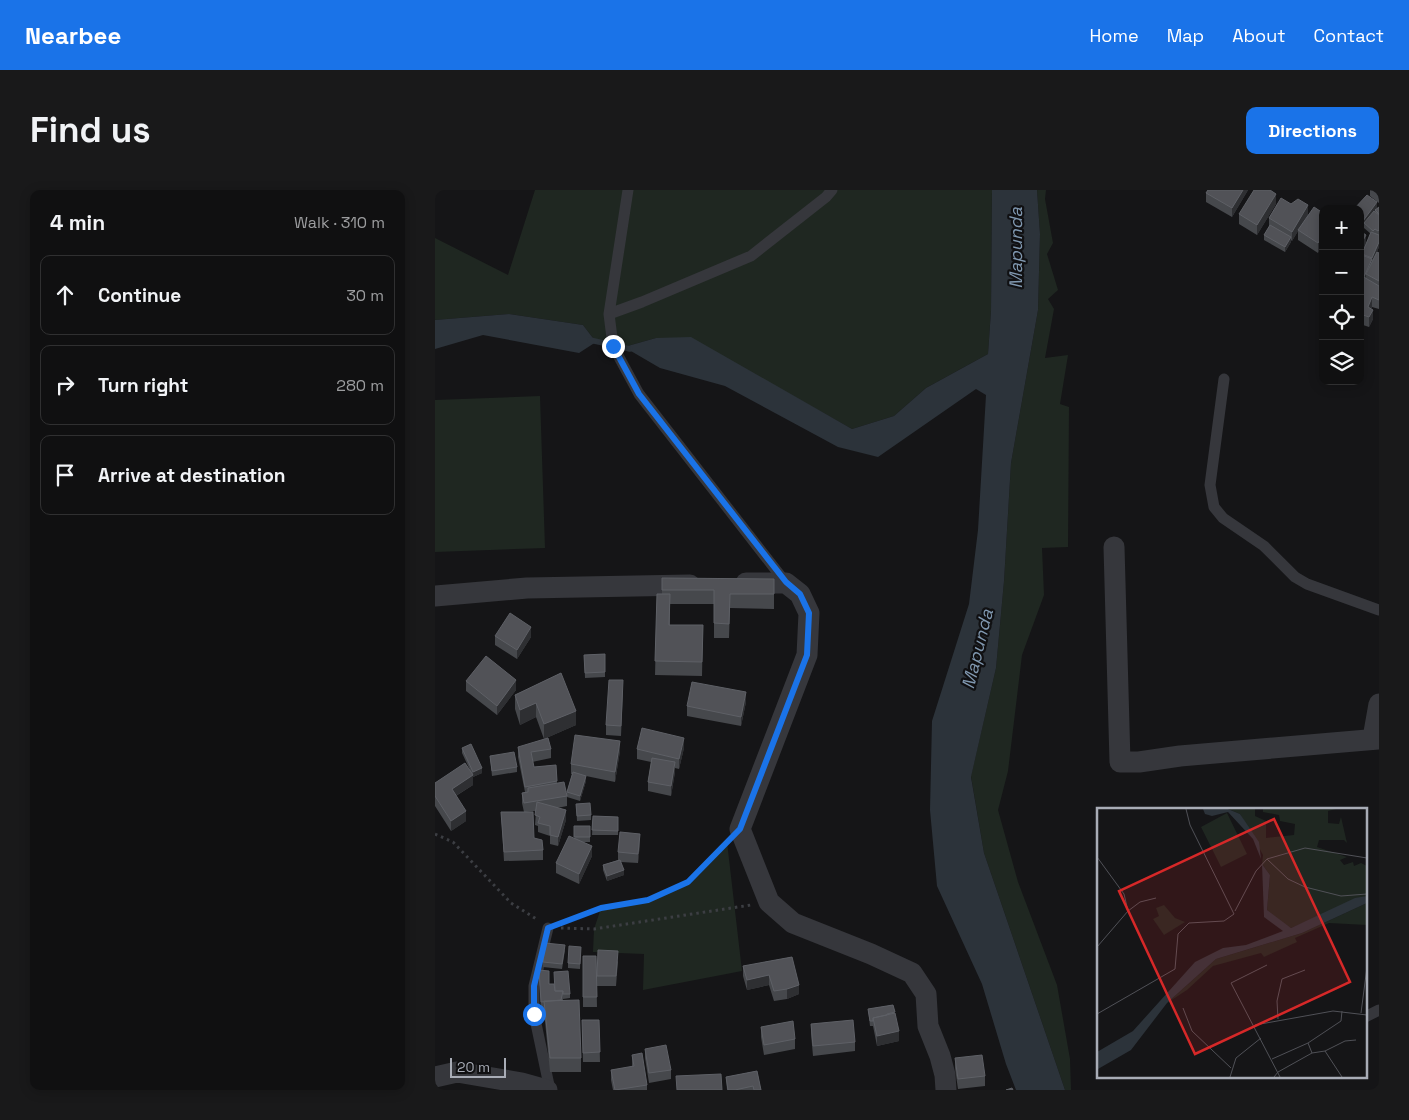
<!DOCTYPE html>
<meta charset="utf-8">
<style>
body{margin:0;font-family:"Space Grotesk",sans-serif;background:#19191a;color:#f1f3f6}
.controls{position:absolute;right:15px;top:15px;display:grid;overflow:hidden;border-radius:10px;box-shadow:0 2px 12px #0003}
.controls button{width:45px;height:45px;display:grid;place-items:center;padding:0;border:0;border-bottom:1px solid #303031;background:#101011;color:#f1f3f6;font:25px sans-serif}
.scale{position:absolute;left:15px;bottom:12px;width:56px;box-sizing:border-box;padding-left:5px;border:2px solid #a8acb6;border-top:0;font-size:14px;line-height:18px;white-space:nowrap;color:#a8acb6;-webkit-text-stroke:4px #101012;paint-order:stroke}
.stop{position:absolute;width:15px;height:15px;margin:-11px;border:4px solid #1a73e8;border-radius:50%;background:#fff}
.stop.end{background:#1a73e8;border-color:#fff;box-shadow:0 1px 5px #0008}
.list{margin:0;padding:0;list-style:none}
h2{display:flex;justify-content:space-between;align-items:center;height:65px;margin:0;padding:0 20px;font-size:21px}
h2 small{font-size:16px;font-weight:400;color:#9c9d9f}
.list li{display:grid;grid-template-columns:32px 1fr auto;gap:15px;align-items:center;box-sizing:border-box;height:80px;margin:0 10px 10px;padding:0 10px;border:1px solid #303031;border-radius:10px}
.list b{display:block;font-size:19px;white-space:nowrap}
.list em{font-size:16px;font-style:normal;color:#9c9d9f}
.icon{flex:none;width:28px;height:28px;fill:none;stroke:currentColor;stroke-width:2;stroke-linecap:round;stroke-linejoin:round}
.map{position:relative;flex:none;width:944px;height:900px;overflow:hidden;border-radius:10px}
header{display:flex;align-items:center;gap:30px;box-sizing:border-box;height:70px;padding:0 25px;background:#1a73e8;color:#fff}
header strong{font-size:24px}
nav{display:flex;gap:28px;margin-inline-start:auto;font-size:18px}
.intro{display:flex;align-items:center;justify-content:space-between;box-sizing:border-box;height:120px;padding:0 30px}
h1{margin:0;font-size:35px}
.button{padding:12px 22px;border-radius:10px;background:#1a73e8;color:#fff;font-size:18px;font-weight:700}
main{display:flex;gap:30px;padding:0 30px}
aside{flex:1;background:#101011;border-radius:10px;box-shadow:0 2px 12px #0003}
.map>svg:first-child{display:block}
.green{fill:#1f2721}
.water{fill:#2c333a}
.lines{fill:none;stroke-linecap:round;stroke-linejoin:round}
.stream{stroke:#2c333a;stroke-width:5.5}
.path{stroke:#3c3e43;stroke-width:3;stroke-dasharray:2.5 4;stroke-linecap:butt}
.lane{stroke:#36373c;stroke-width:11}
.street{stroke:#36373c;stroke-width:21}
.wall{fill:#46484c}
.shaded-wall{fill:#2e2f32}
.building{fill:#515257;stroke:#5e6066}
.route{stroke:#1a73e8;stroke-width:6}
.labels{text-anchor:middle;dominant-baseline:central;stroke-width:4.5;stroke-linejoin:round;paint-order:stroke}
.water-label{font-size:18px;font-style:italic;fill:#8098b0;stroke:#101012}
.inset-road{fill:none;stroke:#505157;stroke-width:1}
.view{fill:#d62828;fill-opacity:0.15;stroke:#d62828;stroke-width:2.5}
.inset-edge{fill:none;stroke:#a8acb6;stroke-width:2.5}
</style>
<header>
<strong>Nearbee</strong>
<nav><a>Home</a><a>Map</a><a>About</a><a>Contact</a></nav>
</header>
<div class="intro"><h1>Find us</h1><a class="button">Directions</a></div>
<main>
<aside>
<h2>4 min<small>Walk · 310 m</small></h2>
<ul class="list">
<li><svg class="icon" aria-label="ahead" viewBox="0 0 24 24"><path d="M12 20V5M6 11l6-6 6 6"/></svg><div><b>Continue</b></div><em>30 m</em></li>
<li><svg class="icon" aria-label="right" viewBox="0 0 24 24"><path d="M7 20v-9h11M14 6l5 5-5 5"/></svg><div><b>Turn right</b></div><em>280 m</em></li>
<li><svg class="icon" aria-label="arrive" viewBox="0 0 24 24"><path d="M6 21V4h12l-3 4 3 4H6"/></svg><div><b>Arrive at destination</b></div></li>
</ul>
</aside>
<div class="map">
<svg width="944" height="900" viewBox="0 0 944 900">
<rect width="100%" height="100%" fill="#151517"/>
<path class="green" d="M100 0H557L556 121 553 164 491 198 459 226 417 239 349 201 221 148 189 157 178 156 161 152 148 135 74 124 0 130V48L73 85Z
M602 0H611L610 9 618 53 612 64 623 100 613 109 619 119 610 168 633 165 625 214 634 217 633 357 607 358 609 405 587 465 573 581 563 620 583 692 622 795 635 869 636 900H630L549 663 536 586 561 478 569 391 576 273 603 120 605 44Z
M105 206 110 358 0 362V210Z
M292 652 307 781 208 800 209 764 158 762 159 739 166 718 213 710 253 692Z"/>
<path class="water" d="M557 0H602L605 44 603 120 576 273 569 391 561 478 536 587 549 663 630 900H581L571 874 547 794 502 696 495 620 497 531 534 414 543 340 551 205 541 199 443 267 403 257 290 196 225 178 189 157 221 148 256 147 417 239 459 226 491 198 553 164 556 121Z
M74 124 148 135 161 152 144 163 48 145 0 159V130Z"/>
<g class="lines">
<path class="stream" d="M155 150 195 159"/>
<path class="path" d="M0 644 18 652 76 713 103 730
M125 734 166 718 213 710 253 691 290 654
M126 738 159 739 316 715"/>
<path class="lane" d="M193 0 174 124 178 156 204 204 351 393
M174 124 207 112 316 66 391 7 397 0
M789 189 775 295 779 317 788 328 829 356 860 387 872 394 944 420
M113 738 99 796V824L115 900
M930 827 944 820"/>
<path class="street" d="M679 357 685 572H704L745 566 944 549
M311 393H351L365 404 374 423 372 465 305 639 334 712 358 733 436 764 477 783 491 804 493 836 505 866 510 885 511 900
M0 406 92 398 255 395
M938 548 944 514
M0 887 22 882 87 893 112 900"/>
</g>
<path class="wall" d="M773 0H813L797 27 771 12V3Z
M935 0H944V13L935 6Z
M841 14 822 45 804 34V24Z
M942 17 939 21 940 22V20L944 17V57L937 73 944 63V119L937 117 936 119 938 129 934 137 925 134V69L928 60 925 65V41L931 53 936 44 929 38V35L928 36 925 33V19Z
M888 23 883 63 863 50V41L857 51 856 50V52L850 62 829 50V45L834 37V28L873 25 866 37Z
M227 388 339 389V419L295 418 294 448H279V414H235V435H268L267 486 220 485 222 404H227Z
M60 446 96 447 82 469 60 455Z
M170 464V487L150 488 149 465Z
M126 483 141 535 109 549 101 527 85 535 80 519V505Z
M31 491 81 500 62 525 31 501Z
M188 500 186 546 171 545V535Z
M311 512 306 536 252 526V516Z
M83 557 116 559V568L97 572 99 577 121 575 122 593 132 604V602L137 584H136V574L185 561 180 592 151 586V591L145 611 132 607V616L122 618 131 630 123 656 115 654V646L103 642V636L100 635 101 621 91 622 99 648 108 660V670L69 671 66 622H89L87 613V603L90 602 83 567Z
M27 558 47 583 38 587V595L21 606 31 631 16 641 0 616V593L35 580 27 563Z
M249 558 244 579 240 578V582L236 606 213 601V592L216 572 202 569V559Z
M55 566 82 577V582L57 586Z
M141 614 156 625V630L142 631Z
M158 626 183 627V645H157Z
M155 636V652H148L157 666 144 694 121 683V673L139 648Z
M205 653 203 673 186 672 189 685 172 691 168 680V675L183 670V662Z
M146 757 145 779 133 778V773Z
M130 760 127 779 108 777V772Z
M148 766H161L162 817H148Z
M357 767 364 804 352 809 339 811 334 795 312 800 308 786V776Z
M183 771 181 796H162V786Z
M104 780 114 794 135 804V808L128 809V810L146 868V882H115L109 821 106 822Z
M458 815 464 851 442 856 438 836H435L433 819Z
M164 830 165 872H148L147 840Z
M376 834 420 852V861L378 866 376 844Z
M326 837 360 849V859L329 865 326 847Z
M210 859 236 880V889L214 893 210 868Z
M197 865 212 895V900H178L176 890V880L197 877Z
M520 868 550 886V896L523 899 520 878Z
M322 881 326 900H292L291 887Z"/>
<path class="shaded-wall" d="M808 0H813L797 27V18Z
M841 4V14L822 45V35Z
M942 12V17L930 34 929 33 928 36V31Z
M873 15V25L857 51V42Z
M888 45V55L883 63V53Z
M931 45V54L925 65V56Z
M856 47V52L850 62V57Z
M944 52V57L937 73V68Z
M937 69V74L931 84V86L929 92V87Z
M937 107V117L933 127V117Z
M938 120V129L934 137V127Z
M96 437V447L82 469V460Z
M81 490V500L62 525V516Z
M311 502V512L306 536V527Z
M101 513V527L85 535V520Z
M141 521V535L109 549V534Z
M249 548V558L244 579V569Z
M185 551V561L180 592V582Z
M240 572V582L236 606V596Z
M47 578V583L38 587V595L17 608V599L38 585V582Z
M151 586V591L145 611V606Z
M131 620V630L123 656V647Z
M31 621V631L16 641V631Z
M205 644V653L203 673V664Z
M157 656V666L144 694V684Z
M189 680V685L172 691V686Z
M334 785V795L312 800V790Z
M364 795V804L352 809V799Z
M464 841V851L442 856V846Z"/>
<path class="building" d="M773 0H808L797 18 771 3Z
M819 0H835L841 4 822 35 804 24Z
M932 5 942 12 928 31 925 28V19H919Z
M846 8 856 14 863 9 873 15 857 42 834 28Z
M879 17 888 23V45L883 53 863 40Z
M944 17V24L940 20Z
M939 21 944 25V40L943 41 940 39 938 41 929 33Z
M835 35 856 47 850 57 829 45Z
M925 41 931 45 925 56Z
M936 42 944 45V52L937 68 927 64Z
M942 62 944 63V91L931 84Z
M927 65 937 69 929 87 925 85V69Z
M927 86 944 96V110L937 107 933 117 938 120 934 127 925 124V91Z
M227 388 339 389V404H295L294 434 279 433V400H227Z
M222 404H235L234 435H268L267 472 220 471Z
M75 423 96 437 82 460 60 446Z
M170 464V482L150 483 149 465Z
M51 466 81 490 62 516 31 491Z
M126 483 141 521 109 534 101 513 85 520 80 505Z
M174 490H188L186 536 171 535Z
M257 492 311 502 306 527 252 516Z
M207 538 249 548 244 569 202 559Z
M140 545 185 551 180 582 136 574Z
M113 548 116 559 96 562 99 577 121 575 122 591 90 597 83 557Z
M36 554 47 578 38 582 27 558Z
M79 562 82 577 57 581 55 566Z
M217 568 240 572 236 596 213 592Z
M30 573 38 585 17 599 31 621 16 631 0 606V593Z
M138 582 151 586 145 606 132 602Z
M129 592 132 606 89 613 87 603 93 602V598Z
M102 612 131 620 123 647 115 645V636L103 633 105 627 100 625Z
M155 613 156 625 142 626 141 614Z
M66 622H98L99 648 107 650 108 660 69 662Z
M158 626 183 627V641L157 640Z
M139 636H155V647H139Z
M185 642 205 644 203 664 183 662Z
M134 646 157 656 144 684 121 673Z
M185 670 189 680 172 686 168 675Z
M110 753 130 755 127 774 108 772Z
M134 756 146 757 145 774 133 773Z
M163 760 183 761 181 786H162Z
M148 766H161L162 807H148Z
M357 767 364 795 352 799 339 801 334 785 312 790 308 776Z
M104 780 114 781V794H119L120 801H128L126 810 106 812Z
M133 781 135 804H128V801H120L119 782Z
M144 810 146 868H115L109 811Z
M458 815 460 822 452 824V825L438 828V831H435L433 819Z
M460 823 464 841 442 846 438 828Z
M147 830H164L165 862 148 863Z
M418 830 420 852 378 856 376 834Z
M358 831 360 849 329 855 326 837Z
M231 855 236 880 214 883 210 859Z
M207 863 212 895 180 900 176 880 199 876 197 865Z
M547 865 550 886 523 889 520 868Z
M322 881 326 900H319L318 896 300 900H293L291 887Z
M286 884 287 900H242L241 886Z
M577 898 578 900H571Z"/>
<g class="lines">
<path class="route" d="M99 824V796L113 738 166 718 213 710 253 692 305 639 372 465 374 423 365 404 351 392 204 204 178 156"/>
</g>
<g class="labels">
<g class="water-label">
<text transform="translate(580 58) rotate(-90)">Mapunda</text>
<text transform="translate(542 459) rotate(-76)">Mapunda</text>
</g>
</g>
<g transform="translate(662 618)">
<rect width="270" height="270" fill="#151517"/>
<path d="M131 1H158V8L169 13V30L197 27 198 16 183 13 182 7 166 4V1H239L231 3V15L242 16 244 9 250 35 247 32H222L220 39 250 49 243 52 247 57 256 54 257 58 264 55 270 58V88L194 120 175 108 170 102 173 67 165 56 166 47 143 6ZM130 5 150 46 124 59 104 19ZM270 95V117L232 115 198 130 200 134 167 149 164 145 116 158 90 182 70 195 119 151 205 125ZM67 97 78 110 88 114 67 127 56 111 62 108 59 100Z" fill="#1f2721"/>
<path d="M106 1H131L143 6 162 34 164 51 156 31 131 4 115 8 108 6ZM165 56 173 67 170 102 194 120 258 90 270 88V95L205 125 119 151 70 195 34 242 1 261 0 244 36 223 98 154 126 140 149 137 186 123 167 109Z" fill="#2c333a"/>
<path class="inset-road" d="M0 49 27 86 31 103 0 139M170 51 191 71 208 79 244 88 270 86M31 103 43 94 59 90M138 103 159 63 170 51 208 40 270 50M170 157 134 175 183 269M86 200 95 223 134 260M264 205 270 159M0 206 78 161 81 126 92 115 127 113 137 106 93 17 89 1M181 211 180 193 185 171 208 162M158 217 236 203 270 207M228 243 248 233 259 232M215 245 228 243 245 269M175 251 211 235M133 269 139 250 164 230M177 269 181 264 215 245 211 235 244 213 245 203"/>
<path class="view" d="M177 11 253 174 98 246 22 83Z"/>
<rect width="270" height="270" class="inset-edge"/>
</g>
</svg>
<div class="controls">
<button>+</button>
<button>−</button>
<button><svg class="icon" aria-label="locate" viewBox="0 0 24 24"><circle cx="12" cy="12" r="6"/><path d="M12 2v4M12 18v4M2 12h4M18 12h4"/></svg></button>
<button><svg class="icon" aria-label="layers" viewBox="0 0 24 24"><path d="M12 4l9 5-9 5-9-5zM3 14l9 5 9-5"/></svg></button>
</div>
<div class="scale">20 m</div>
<div class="stop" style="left:99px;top:824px"></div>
<div class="stop end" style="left:178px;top:156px"></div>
</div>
</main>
